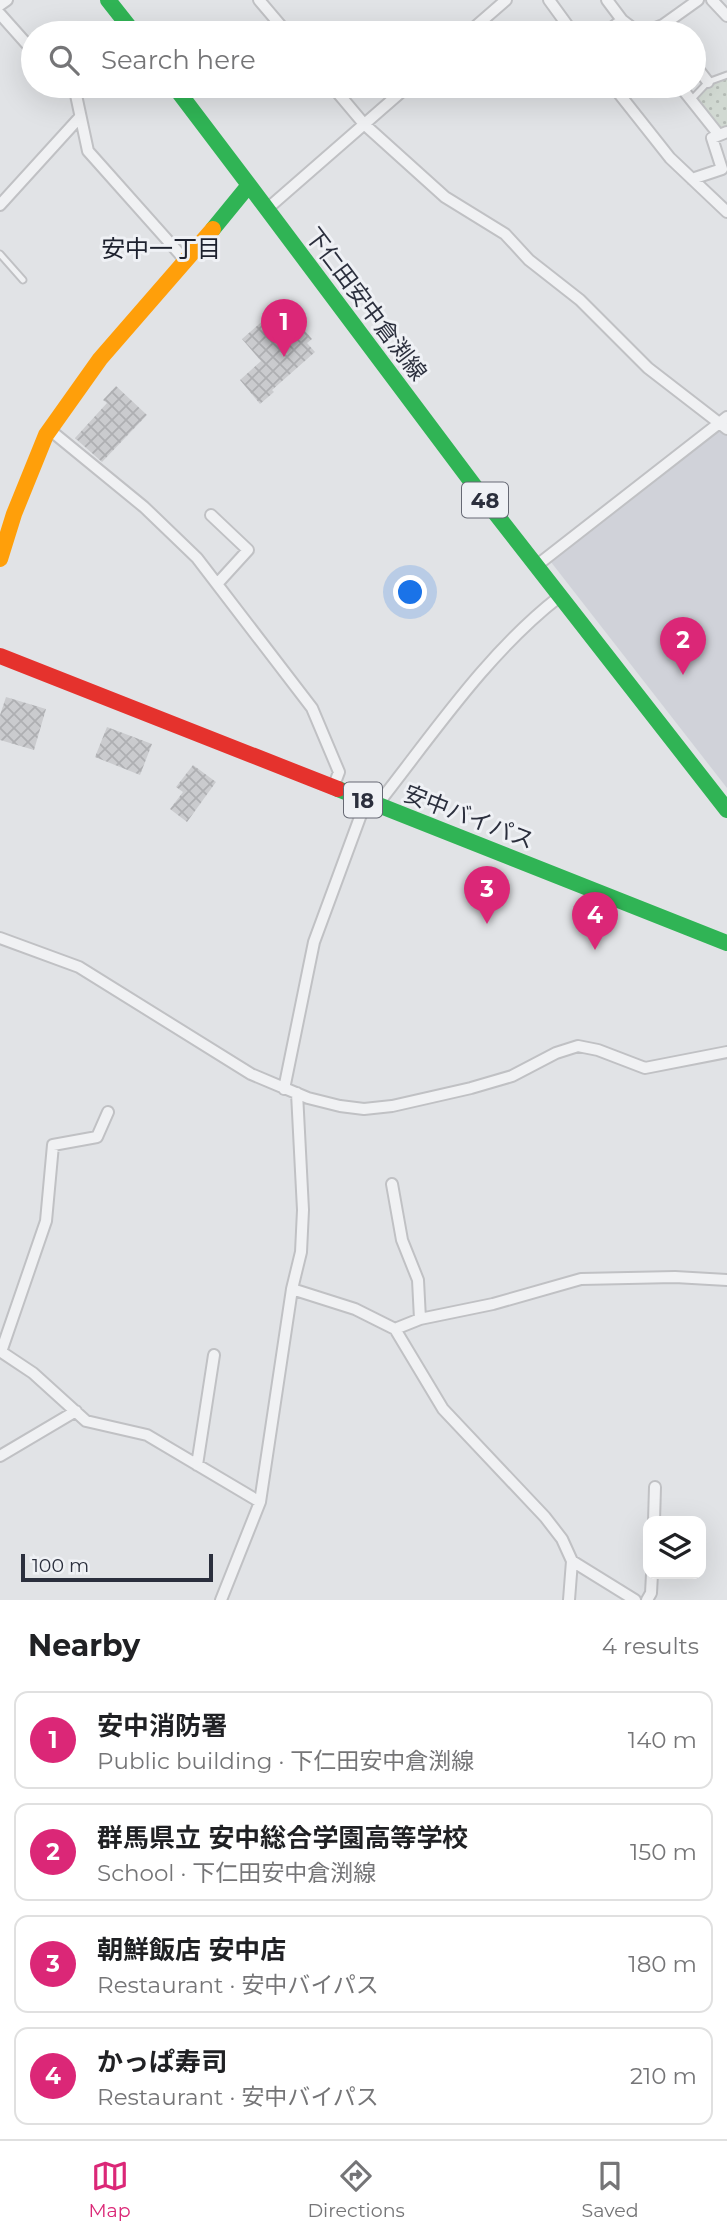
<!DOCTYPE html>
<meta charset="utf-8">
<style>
body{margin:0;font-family:Montserrat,"Noto Sans JP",sans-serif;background:#f6f6f6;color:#202124}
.controls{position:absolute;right:21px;bottom:21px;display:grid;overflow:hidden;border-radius:14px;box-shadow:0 7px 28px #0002}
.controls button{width:63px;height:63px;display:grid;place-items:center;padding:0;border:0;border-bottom:2px solid #e0e0e0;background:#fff;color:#202124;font:35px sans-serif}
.scale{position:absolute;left:21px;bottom:18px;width:192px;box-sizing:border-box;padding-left:7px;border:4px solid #2b2f3d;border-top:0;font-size:19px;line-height:24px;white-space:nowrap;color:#2b2f3d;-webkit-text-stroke:5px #eff1f5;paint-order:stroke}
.you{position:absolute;left:411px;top:593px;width:24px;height:24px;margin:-18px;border:5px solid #fff;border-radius:50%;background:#1a73e8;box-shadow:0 0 0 10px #1a73e833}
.badge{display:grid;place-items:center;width:46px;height:46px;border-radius:50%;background:#db2777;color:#fff;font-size:23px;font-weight:700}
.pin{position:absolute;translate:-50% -58px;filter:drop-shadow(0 2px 4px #0008)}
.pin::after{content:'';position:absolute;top:37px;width:24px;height:21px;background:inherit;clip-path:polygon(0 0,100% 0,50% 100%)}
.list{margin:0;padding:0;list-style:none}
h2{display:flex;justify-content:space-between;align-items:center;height:91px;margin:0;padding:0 28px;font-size:30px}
h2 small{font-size:23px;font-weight:400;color:#757577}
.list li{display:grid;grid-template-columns:46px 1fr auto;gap:21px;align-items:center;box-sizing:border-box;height:98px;margin:0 14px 14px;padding:0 14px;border:2px solid #e0e0e0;border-radius:14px}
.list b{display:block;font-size:26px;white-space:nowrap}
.list p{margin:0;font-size:23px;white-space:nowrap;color:#757577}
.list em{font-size:23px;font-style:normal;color:#757577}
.icon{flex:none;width:38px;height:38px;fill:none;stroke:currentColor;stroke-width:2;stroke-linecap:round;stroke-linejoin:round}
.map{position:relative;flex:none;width:727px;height:1600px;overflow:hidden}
.search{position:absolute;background:#fff;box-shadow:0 7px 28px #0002;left:21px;right:21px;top:21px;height:77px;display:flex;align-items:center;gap:18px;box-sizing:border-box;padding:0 24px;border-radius:38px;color:#757577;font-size:26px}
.sheet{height:539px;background:#fff}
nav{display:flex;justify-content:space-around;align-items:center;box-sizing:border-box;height:98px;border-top:2px solid #e0e0e0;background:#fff;font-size:19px;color:#757577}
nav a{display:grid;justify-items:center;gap:4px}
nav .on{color:#db2777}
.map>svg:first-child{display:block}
.built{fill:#d0d2d9}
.green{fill:url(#green-dots)}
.building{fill:url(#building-cross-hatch)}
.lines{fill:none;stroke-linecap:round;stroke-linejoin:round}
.lane-casing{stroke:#c0c1c4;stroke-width:9}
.street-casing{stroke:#c0c1c4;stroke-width:14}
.lane{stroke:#f0f1f3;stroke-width:5}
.street{stroke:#f0f1f3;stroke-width:10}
.fast{stroke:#30b455;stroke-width:16}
.slow{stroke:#ff9f0a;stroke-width:16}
.jam{stroke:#e5322d;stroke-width:16}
.labels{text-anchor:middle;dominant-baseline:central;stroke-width:6;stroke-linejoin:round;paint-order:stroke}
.shield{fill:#eff1f5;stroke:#666974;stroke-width:2}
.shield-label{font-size:21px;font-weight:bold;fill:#2b2f3d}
.street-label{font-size:23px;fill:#2b2f3d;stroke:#eff1f5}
.neighbourhood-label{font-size:24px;fill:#1d212e;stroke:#eff1f5}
</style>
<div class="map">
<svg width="727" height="1600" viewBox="0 0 727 1600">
<defs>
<pattern id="green-dots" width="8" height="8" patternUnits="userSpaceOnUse" patternTransform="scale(1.75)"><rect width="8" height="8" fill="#d1d9d2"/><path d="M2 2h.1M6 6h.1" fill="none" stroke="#b4bbb5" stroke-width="1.8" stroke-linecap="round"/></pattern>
<pattern id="building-cross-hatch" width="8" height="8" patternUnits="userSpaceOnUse" patternTransform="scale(1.75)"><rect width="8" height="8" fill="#cacbce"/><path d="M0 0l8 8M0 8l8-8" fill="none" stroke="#aeafb2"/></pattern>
</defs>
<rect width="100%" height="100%" fill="#e1e3e6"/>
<path class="built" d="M718 431 727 433V788L551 562Z"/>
<path class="green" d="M727 77V128L721 130 695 99 712 83Z"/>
<path class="building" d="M282 304 312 339 307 343 315 352 272 390 274 392 260 404 240 380 261 361 242 339Z
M116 386 147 415 102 462 75 438 107 403 103 400Z
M6 697 46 709 34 750 0 740V715Z
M107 727 152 744 140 775 95 757Z
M193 765 216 782 187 822 170 809 183 792 176 787Z"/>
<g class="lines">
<defs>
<path id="lane" d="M691 100 708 82 727 75
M0 254 23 280"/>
<path id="street" d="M259 0 287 33
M549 0 573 33
M607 0 622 20 639 33
M712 0 727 16
M0 5 7 0
M0 14 33 51
M468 33 506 0
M605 33 622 20
M643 33 663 25 698 0
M694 64 708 82
M67 86 76 95 88 151 186 261
M332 86 364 124 445 197 505 234 529 260 580 300 648 368 727 429
M613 86 670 158 727 212
M680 86 719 135
M692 179 722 169 712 138 727 132
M0 205 80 117
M267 209 408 86
M50 430 144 507 197 558 312 708 339 772 333 788
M211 515 248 550 217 584
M536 566 727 417
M377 805C433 734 487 653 559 597
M0 938 79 967 251 1074 308 1098 340 1106 364 1109 392 1106 471 1088 512 1076 556 1053 578 1046 598 1050 645 1068 727 1052
M284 1089 314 942 366 801
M392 1184 402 1240 418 1280 420 1319
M292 1289 355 1309 395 1329 443 1409 545 1517 562 1539 572 1561 569 1600
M395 1329 420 1319 493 1304 581 1279 675 1277 727 1280
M0 1351 33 1373 86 1421 147 1435 260 1502
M1 1352 46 1221 53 1145 97 1137 108 1112
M0 1456 76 1411
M197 1465 214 1355
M654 1521 655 1487
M572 1561 635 1600
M221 1600 260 1502 292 1289 301 1252 303 1210 297 1093
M647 1600 651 1593 652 1574"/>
</defs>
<use href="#lane" class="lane-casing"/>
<use href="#street" class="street-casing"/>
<use href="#lane" class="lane"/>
<use href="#street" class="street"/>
<path class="fast" d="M108 0 134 33
M174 86 249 185
M213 229 249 185 485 500 727 810
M338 789 727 943"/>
<path class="slow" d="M0 559 14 514 46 435 100 359 213 229"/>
<path class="jam" d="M0 656 338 789"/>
</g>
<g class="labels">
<g class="shield">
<rect x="462" y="482.5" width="46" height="35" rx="5"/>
<rect x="344" y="782.5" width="38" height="35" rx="5"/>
</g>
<g class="shield-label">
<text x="485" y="500">48</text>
<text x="363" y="800">18</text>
</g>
<g class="street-label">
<text transform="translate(366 304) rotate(53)">下仁田安中倉渕線</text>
<text transform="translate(469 817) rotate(21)">安中バイパス</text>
</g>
<g class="neighbourhood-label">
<text x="161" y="248">安中一丁目</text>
</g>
</g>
</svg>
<div class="controls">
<button><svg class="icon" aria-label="layers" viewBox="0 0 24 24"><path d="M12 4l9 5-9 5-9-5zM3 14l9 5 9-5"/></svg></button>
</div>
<div class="scale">100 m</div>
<div class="you"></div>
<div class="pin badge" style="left:284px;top:357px">1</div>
<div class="pin badge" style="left:683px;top:675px">2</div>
<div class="pin badge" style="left:487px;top:924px">3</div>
<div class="pin badge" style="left:595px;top:950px">4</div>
<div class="search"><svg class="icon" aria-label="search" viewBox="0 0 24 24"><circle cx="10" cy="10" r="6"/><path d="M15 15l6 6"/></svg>Search here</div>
</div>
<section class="sheet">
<h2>Nearby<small>4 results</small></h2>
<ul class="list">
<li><span class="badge">1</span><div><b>安中消防署</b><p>Public building · 下仁田安中倉渕線</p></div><em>140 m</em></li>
<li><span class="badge">2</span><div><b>群馬県立 安中総合学園高等学校</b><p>School · 下仁田安中倉渕線</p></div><em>150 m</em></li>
<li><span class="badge">3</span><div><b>朝鮮飯店 安中店</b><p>Restaurant · 安中バイパス</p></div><em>180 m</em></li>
<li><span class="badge">4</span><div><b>かっぱ寿司</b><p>Restaurant · 安中バイパス</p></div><em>210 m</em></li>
</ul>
</section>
<nav>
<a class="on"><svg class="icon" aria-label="map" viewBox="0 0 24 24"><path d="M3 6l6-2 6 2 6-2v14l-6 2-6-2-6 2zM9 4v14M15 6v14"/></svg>Map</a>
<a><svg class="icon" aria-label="directions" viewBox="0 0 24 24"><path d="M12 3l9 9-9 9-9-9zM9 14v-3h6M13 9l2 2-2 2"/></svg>Directions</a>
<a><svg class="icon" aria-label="saved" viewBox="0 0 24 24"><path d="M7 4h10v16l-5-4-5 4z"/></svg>Saved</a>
</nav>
